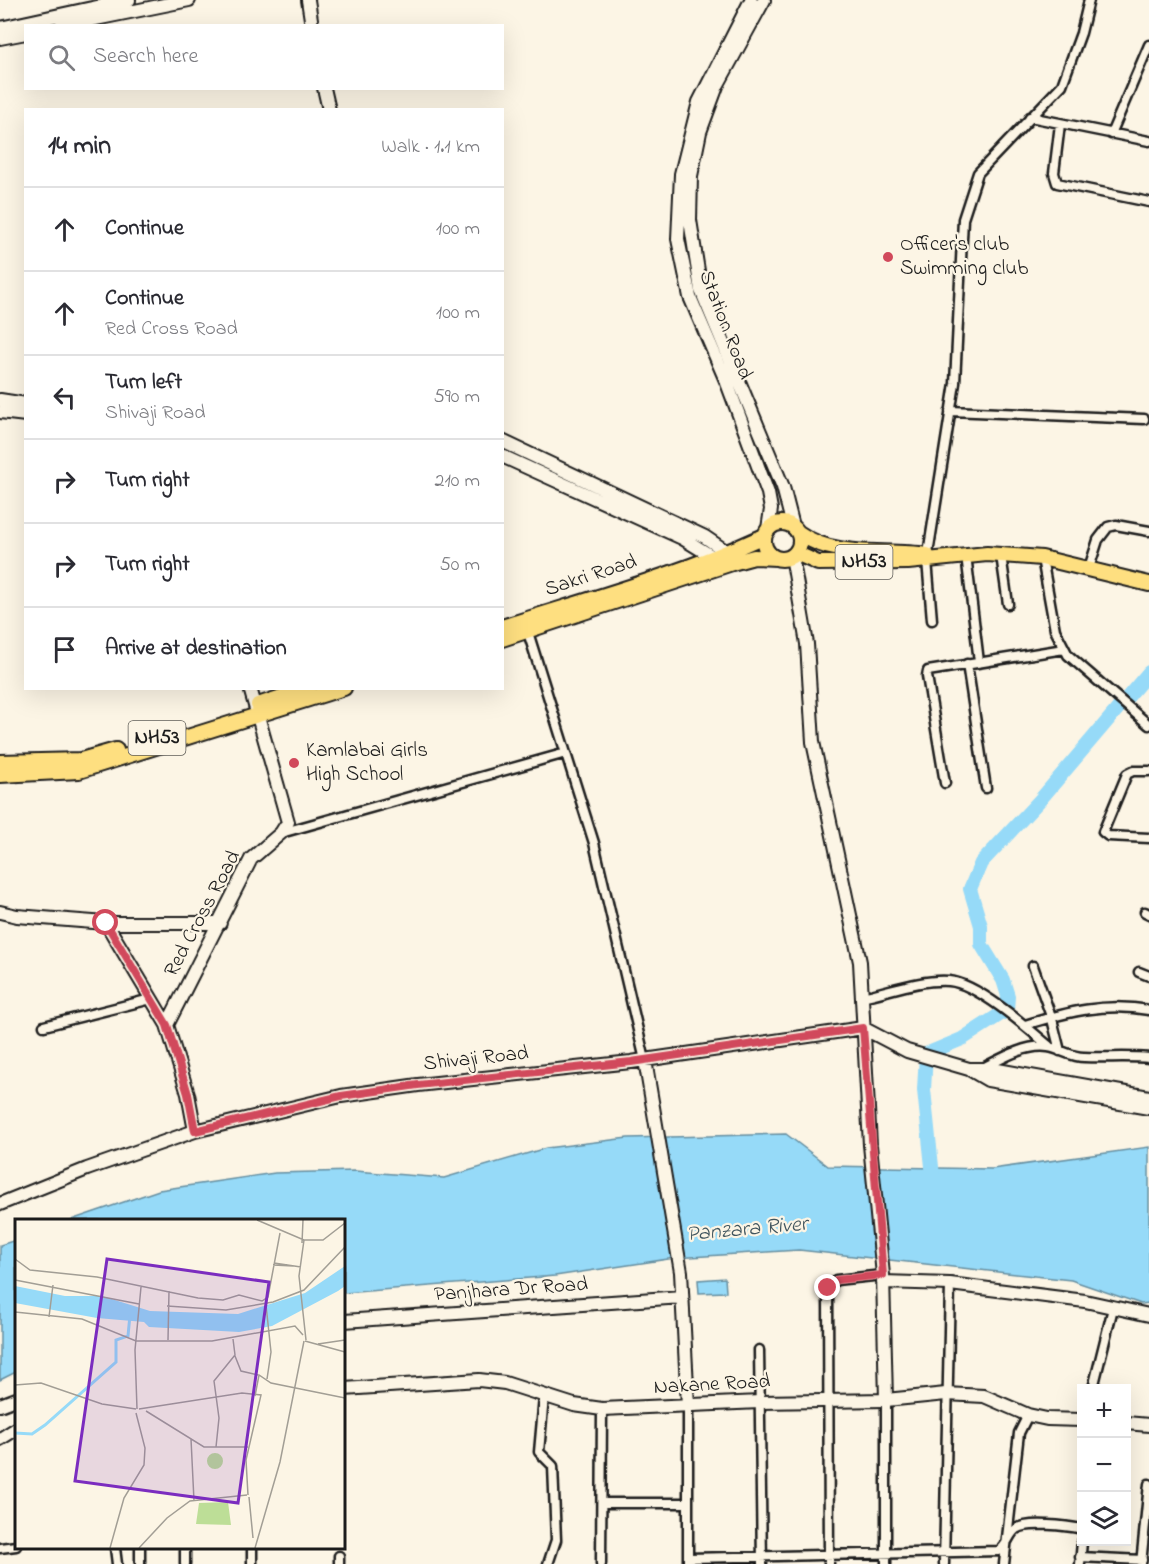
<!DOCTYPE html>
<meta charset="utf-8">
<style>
body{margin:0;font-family:"Indie Flower",sans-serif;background:#f2f2f3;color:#2b2b33}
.controls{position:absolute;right:18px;bottom:18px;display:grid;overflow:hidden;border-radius:0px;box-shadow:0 6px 24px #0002}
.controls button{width:54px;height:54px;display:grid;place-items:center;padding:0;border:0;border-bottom:2px solid #e1e1e2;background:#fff;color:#2b2b33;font:30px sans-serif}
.stop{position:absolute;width:18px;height:18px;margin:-14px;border:4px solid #d1495b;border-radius:50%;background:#fff}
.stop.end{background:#d1495b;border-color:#fff;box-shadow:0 2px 6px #0008}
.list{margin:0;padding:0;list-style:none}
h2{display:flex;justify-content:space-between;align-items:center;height:78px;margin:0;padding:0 24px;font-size:26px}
h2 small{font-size:20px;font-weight:400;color:#7c7c81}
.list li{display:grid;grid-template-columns:39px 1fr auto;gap:18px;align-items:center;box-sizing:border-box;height:84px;padding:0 24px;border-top:2px solid #e1e1e2}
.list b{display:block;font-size:22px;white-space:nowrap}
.list p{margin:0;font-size:20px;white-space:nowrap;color:#7c7c81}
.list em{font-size:20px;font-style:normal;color:#7c7c81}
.icon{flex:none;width:33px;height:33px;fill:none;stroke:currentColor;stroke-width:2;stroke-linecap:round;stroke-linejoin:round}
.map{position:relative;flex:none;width:1149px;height:1564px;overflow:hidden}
.search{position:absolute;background:#fff;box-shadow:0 6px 24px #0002;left:24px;top:24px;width:480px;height:66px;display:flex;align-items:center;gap:15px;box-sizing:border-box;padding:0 21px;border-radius:0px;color:#7c7c81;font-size:22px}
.panel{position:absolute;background:#fff;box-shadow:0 6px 24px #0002;left:24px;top:108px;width:480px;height:582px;border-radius:0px}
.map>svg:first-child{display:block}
.water{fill:#96daf8;stroke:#658ea0;stroke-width:1.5}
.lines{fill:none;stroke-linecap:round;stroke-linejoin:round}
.river{stroke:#96daf8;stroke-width:14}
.street-casing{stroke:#1c1c1c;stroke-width:13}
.secondary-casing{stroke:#1c1c1c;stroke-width:16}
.primary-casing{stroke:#1c1c1c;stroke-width:18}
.street{stroke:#fcf5e5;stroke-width:8}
.secondary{stroke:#fcf5e5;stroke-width:12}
.primary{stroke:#fedf80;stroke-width:14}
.route{stroke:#d1495b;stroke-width:8}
.poi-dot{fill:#d1495b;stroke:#fcf5e5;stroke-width:2}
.labels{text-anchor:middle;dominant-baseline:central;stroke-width:4.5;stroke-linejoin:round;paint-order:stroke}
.shield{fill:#fcf5e5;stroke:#5f5d58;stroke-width:1.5}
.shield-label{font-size:20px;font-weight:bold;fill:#1c1c1c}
.poi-label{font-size:21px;fill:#1c1c1c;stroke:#fcf5e5;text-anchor:start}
.street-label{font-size:21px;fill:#1c1c1c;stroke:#fcf5e5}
.water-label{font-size:22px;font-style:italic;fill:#41555e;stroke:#fcf5e5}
.inset-river{fill:none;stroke:#96daf8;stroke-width:3}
.inset-road{fill:none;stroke:#a29e95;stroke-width:1.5}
.view{fill:#7b2cbf;fill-opacity:0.15;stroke:#7b2cbf;stroke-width:3}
.inset-edge{fill:none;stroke:#1c1c1c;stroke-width:3}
</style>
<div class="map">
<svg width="1149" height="1564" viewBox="0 0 1149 1564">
<rect width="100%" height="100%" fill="#fcf5e5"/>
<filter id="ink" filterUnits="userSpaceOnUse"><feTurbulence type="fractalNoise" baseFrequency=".0167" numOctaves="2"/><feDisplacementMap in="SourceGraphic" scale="12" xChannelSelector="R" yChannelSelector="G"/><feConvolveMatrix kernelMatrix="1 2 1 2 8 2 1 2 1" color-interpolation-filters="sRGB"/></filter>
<g filter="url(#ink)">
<path class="water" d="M786 1134 828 1166 992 1169 1149 1147V1303L1141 1304 1071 1280 799 1250 675 1258 555 1276 344 1293V1220H71L159 1190 275 1173 355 1171 444 1178 546 1148 628 1138Z
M16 1240V1372L0 1380V1245Z
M725 1278 726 1292 699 1293 698 1280Z"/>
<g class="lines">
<path class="river" d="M934 1186 924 1090 926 1054 962 1039 1007 1010 1008 996 1003 980 981 944V926L970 889 981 863 1040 800 1149 672"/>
<defs>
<path id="street" d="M1030 117 1149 141
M1060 124 1054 173 1057 183 1149 202
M1111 134 1149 45
M950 411 1144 419
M966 555 979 662
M1001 555 1008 604
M1042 558 1055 630 1068 655 1149 725
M1089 568 1098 540 1108 527 1116 525 1149 531
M932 620 927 560 955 383 963 219 978 173 1062 85 1081 33 1089 0
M527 629 594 843 645 1060
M967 664 986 788
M1149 771H1133L1127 774 1103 832 1108 836 1149 838
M945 783 927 676 928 671 1064 649
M281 833 566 753
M1145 912 1149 914
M1033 966 1052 1019 1060 1051
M1139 972 1149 976
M862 997C890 991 921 979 949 981 977 983 1029 1029 1050 1047
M1025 1025C1067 1012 1105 1002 1149 1010
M44 1026 151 999
M983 1068C1002 1058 1026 1044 1048 1047 1061 1049 1071 1057 1084 1057 1106 1058 1127 1056 1149 1058
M759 1350 762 1564
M1093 1388 1113 1308
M544 1397 539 1452 553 1466 556 1540 548 1564
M886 1400V1564
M688 1406V1564
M602 1503H688
M0 1548 16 1546
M115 1548 117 1564
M140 1548V1564
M185 1548V1564
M1080 1557 1142 1560
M688 1558 999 1551C1008 1545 1008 1535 1016 1529 1027 1521 1068 1526 1082 1529
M252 1564V1548
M339 1564V1556
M601 1564 602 1409
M829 1564 828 1288 836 1280 883 1275
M944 1564 950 1284
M1004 1564 1019 1433 1028 1415
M1080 1564 1082 1542
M1141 1564 1149 1484"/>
<path id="secondary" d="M308 0 312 26
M751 0 699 102 681 174 678 239 690 297 727 383 768 493 771 509 768 529
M764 0 717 86 700 132 691 176 690 220 701 290 783 487 793 526
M61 26 189 0
M0 28 129 0
M0 38 26 33
M324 88 329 110
M0 400 26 404
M0 412 26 415
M502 441 705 537 727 552
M502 456 682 538 713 557
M792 556 807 644 813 742 860 962 870 1145 883 1275 886 1400
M0 912 17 916 106 923 167 1025
M106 923H220
M645 1060 681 1272 688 1406
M970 1069H992L1149 1097
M195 1131 188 1094 167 1025 251 859 281 833 288 822 250 688
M0 1204 87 1169 195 1131 341 1096 418 1085 631 1062 863 1028 907 1051 969 1069 988 1080 1149 1108
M883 1282 950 1284 1085 1301 1149 1315
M344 1321 682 1297
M344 1389 479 1380 505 1383 574 1405 602 1409 760 1402 886 1400 946 1394 984 1396 1028 1415 1047 1419 1082 1420
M0 1405 16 1399
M1126 1423 1149 1425
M0 1439 16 1429"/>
<path id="primary" d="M764 541a18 18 0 1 1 36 0a18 18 0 1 1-36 0Z
M799 533C837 560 884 548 927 555
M796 553 818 563 908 562 987 554 1042 558 1149 584
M502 627C590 599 681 574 764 536
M502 639 732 563 754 557 776 558
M258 705 309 688
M0 762 81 760 116 750
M0 775 79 771 344 688"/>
</defs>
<use href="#street" class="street-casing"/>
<use href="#secondary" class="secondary-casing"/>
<use href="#primary" class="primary-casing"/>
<use href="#street" class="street"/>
<use href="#secondary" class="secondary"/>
<use href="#primary" class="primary"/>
</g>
</g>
<g class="lines" filter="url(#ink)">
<path class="route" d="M106 923 167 1025 188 1094 195 1131 341 1096 418 1085 631 1062 863 1028 883 1275 836 1280 828 1288"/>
</g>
<g class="poi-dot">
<circle cx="888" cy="257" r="6"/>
<circle cx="294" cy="763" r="6"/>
</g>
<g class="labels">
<g class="shield">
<rect x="835.5" y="545" width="57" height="34" rx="4.5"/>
<rect x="128.5" y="721" width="57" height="34" rx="4.5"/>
</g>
<g class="shield-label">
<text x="864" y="562">NH53</text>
<text x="157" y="738">NH53</text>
</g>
<g class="poi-label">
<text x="900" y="245">Officer's club<tspan x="900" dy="24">Swimming club</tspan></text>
<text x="306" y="751">Kamlabai Girls<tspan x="306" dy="24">High School</tspan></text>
</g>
<g class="street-label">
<text transform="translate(725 325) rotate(69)">Station Road</text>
<text transform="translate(591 576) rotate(-18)">Sakri Road</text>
<text transform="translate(203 914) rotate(-62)">Red Cross Road</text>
<text transform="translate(476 1059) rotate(-6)">Shivaji Road</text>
<text transform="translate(511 1290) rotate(-4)">Panjhara Dr Road</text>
<text transform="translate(712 1385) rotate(-3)">Nakane Road</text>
</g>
<g class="water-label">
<text transform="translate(747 1230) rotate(-5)">Panzara River</text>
</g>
</g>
<g transform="translate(15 1219)">
<rect width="330" height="330" fill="#fcf5e5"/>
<path d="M192 242a8 8 0 1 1 16 0a8 8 0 1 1-16 0ZM213 283 216 306 181 305 184 284Z" fill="#bdde97"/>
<path d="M330 47V67L323 72 257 107 224 113 134 108 129 103 82 99 0 84V67L50 77H87L135 92 223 95 290 74Z" fill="#96daf8"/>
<path class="inset-river" d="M0 214 17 215 30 206 101 143V121L113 117 115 96"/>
<path class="inset-road" d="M242 1 289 21 284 57 291 121M289 21H308L330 4M287 24 288 1M0 40 15 51 82 58 183 79 208 81 224 76 247 82 253 78 265 14M259 44 286 48M258 46 278 47M0 61 124 85M251 86 256 133 252 160M152 87 211 91 258 83 289 71 330 28M0 93 67 100 121 122H197L280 107 288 116M34 98 38 66M153 121 154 72M290 122 330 133M303 125 330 121M220 137 226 152 243 156M0 166 26 164 87 185 121 190M240 177 244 156 256 164 330 179M122 190 120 131 126 68M124 190 227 174 246 176 231 241 233 276M131 192 189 228H233M176 220 179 282M201 228 204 199 199 162 220 136 218 120M234 278 238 319M95 329 109 279 129 246 130 229 121 194M124 329 152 299 175 282 232 276M240 329 265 243 289 122"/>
<path class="view" d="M92 40 254 63 223 284 60 262Z"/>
<rect width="330" height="330" class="inset-edge"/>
</g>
</svg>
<div class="controls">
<button>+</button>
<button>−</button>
<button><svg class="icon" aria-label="layers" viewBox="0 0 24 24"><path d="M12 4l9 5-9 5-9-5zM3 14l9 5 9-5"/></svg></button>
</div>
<div class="stop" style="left:106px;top:923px"></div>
<div class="stop end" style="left:828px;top:1288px"></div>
<div class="search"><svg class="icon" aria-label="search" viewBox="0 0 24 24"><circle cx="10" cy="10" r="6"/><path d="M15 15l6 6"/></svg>Search here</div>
<section class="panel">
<h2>14 min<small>Walk · 1.1 km</small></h2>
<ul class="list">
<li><svg class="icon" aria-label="ahead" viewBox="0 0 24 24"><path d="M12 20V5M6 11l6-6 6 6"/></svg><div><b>Continue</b></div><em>100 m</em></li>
<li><svg class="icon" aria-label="ahead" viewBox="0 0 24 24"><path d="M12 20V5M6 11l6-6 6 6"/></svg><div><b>Continue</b><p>Red Cross Road</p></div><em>100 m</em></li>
<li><svg class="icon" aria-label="left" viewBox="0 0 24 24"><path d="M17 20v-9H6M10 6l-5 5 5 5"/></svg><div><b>Turn left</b><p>Shivaji Road</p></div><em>590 m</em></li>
<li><svg class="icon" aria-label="right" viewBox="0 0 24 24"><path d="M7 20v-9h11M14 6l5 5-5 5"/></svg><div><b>Turn right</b></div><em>210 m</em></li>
<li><svg class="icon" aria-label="right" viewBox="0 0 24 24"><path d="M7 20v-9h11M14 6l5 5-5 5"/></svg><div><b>Turn right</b></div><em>50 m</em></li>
<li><svg class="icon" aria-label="arrive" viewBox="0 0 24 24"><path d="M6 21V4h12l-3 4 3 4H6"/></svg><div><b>Arrive at destination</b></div></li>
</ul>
</section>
</div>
